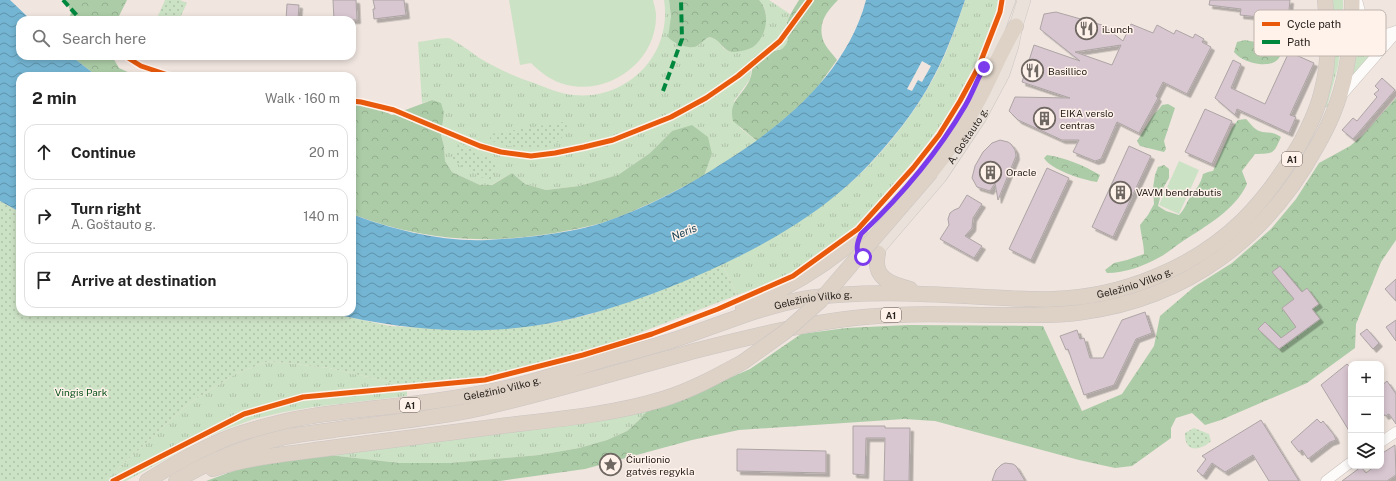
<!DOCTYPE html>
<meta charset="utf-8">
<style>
body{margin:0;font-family:"Public Sans",sans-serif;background:#f2f2f2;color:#222}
.controls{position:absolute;right:12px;bottom:12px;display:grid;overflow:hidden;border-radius:8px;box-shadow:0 2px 6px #0003}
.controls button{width:36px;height:36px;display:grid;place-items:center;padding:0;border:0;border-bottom:1px solid #e0e0e0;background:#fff;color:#222;font:20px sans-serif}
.stop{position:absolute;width:12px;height:12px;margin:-9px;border:3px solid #7c3aed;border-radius:50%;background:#fff}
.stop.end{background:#7c3aed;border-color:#fff;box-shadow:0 1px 4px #0008}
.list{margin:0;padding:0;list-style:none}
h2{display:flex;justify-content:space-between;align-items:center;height:52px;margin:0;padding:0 16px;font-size:17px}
h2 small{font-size:13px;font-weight:400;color:#767676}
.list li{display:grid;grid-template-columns:26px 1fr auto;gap:12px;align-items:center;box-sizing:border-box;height:56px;margin:0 8px 8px;padding:0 8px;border:1px solid #e0e0e0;border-radius:12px}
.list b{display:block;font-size:15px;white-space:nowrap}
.list p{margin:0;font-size:13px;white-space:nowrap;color:#767676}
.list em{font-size:13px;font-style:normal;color:#767676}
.icon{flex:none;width:22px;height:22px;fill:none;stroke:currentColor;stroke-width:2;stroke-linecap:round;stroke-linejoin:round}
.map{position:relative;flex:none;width:1396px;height:481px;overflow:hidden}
.search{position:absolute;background:#fff;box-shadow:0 2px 6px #0003;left:16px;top:16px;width:340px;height:44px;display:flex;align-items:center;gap:10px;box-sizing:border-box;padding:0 14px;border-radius:12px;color:#767676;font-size:15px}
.panel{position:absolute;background:#fff;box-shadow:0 2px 6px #0003;left:16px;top:72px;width:340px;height:244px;border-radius:12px}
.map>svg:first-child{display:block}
.grass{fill:url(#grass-tufts)}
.forest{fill:url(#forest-crowns)}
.park{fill:url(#park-dots)}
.garden{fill:#cce2c5}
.water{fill:url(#water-waves)}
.pier{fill:#f0e5df}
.building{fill:#d8c6d0;stroke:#ada5a5;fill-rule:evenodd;filter:url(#shadow)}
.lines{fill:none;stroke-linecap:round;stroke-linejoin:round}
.minor-casing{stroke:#cac1bc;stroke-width:11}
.major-casing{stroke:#cbc5c3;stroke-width:14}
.highway-casing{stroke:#cbc5c3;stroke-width:16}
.minor{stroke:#fdfbfa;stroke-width:10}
.major{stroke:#eae2da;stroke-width:13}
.highway{stroke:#ded2c6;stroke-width:15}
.highway-bridge-casing{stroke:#cbc5c3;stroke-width:16;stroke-linecap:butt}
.highway-bridge{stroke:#ded2c6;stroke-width:15}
.quiet{stroke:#00873e;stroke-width:4;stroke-dasharray:8 4;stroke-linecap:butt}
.cycleway-casing{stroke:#fff2eb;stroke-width:8}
.cycleway{stroke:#e8590c;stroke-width:5}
.route{stroke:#7c3aed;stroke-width:5}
.labels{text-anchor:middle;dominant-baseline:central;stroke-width:3;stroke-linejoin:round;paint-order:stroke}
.shield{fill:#fff2eb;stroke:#6a615c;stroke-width:1}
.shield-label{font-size:9px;font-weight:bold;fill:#2a231e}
.poi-label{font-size:10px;fill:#2a231e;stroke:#fff2eb;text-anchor:start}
.street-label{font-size:10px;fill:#2a231e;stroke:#fff2eb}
.park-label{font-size:10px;fill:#085217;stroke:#fff2eb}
.water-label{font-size:11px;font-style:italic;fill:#143e51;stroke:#fff2eb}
.key{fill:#fff2eb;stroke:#bfb4ae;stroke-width:1}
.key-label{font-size:11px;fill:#2a231e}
</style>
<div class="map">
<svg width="1396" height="481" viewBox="0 0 1396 481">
<defs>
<pattern id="grass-tufts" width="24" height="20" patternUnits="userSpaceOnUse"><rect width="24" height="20" fill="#cce2c5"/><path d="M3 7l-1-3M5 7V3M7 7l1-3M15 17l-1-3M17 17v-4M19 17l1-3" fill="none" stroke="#afc2a9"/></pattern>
<pattern id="forest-crowns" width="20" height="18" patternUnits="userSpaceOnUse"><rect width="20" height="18" fill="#accca7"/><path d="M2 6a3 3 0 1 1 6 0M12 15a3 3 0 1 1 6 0" fill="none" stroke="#94af8f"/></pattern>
<pattern id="park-dots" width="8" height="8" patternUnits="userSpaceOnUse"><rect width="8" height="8" fill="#cce2c5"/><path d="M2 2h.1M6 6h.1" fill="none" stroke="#afc2a9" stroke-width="1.8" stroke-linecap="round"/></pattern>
<pattern id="water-waves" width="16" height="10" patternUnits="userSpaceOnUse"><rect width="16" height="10" fill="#74b5d3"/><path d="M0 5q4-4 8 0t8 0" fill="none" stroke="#5f93ab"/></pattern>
<filter id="shadow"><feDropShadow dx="3.5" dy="3.5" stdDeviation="0" flood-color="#0004"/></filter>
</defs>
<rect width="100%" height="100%" fill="#f0e5df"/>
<path class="grass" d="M664 0H669L671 17 698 46 702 41 710 37C720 39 720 47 728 51 732 53 739 51 744 50L766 20C766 12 765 6 759 0H769L790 14C786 24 784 30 788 40L786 46 782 49 763 52 752 64 750 79 734 101 740 128 757 141 704 176 712 154 672 131 650 153 618 175 579 186 546 190 525 184 512 173 491 185H480L452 172 445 161 444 146 441 135 444 113 432 100 422 103 418 42C427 41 439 38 448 38 454 39 475 55 481 59 498 69 516 77 534 83 547 88 560 94 574 95 601 98 627 87 645 67 661 49 668 24 664 0Z
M965 0H999L993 22 975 65 954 106 928 143 878 203 851 231 805 266 783 278 737 295 722 264C762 244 801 222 836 195 874 165 910 121 933 79 947 54 956 27 965 0Z
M1331 0H1343V26L1338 66 1327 107 1324 108Z
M1357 27C1365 35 1371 39 1382 41L1348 83Z
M269 361 329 368 407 386V396L313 407 284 412 254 419 226 429 199 441 126 481H105L188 404 237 373Z
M648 410 639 420 627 431 607 440 579 448 539 455 450 463H400L329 455Z"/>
<path class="forest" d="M66 0H127L117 20H68L71 13Z
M669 0H759C771 12 767 37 753 47 748 50 738 52 732 52 723 51 720 39 710 37 704 39 702 43 697 46 690 50 672 43 668 37L671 17Z
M799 0H838C828 10 819 21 822 36 823 45 832 53 837 60 831 68 825 77 819 85 801 106 779 124 757 141L733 121C728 100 743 96 750 79 753 72 752 64 754 57 757 55 760 53 763 52 775 49 783 54 788 40 782 25 791 13 799 0Z
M1245 40 1281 47C1284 70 1254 66 1241 58 1239 57 1236 54 1234 52L1237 42Z
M71 56H112L119 68 132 74 156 76H97Z
M1396 98V240L1381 262 1356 324 1355 348 1307 383 1221 420 1205 425 1192 413 1176 418 1171 428V438L1132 466 1115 468 1079 460 935 421 904 419 739 430 692 440 585 469 500 481H206L239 469 265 464 329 455 400 463H450L539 455 579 448 607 440 627 431 639 420 648 410 704 389 750 369 801 334 846 328 909 325 1043 326 1082 411 1122 394 1154 346 1160 316 1194 287 1232 263 1271 229 1296 199 1319 163 1350 146 1363 135Z
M432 100 441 103 444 113 441 135 444 146 445 161 452 172 480 185H492L512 173 525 184 546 190 579 186 618 175 650 153 672 131 692 125 708 137 712 154 704 176C671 193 638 211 602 223 587 227 570 230 555 233 483 245 420 240 352 214V105L373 107 392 115Z
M1168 104 1175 108 1164 141 1166 149 1164 152 1140 146 1137 141 1154 114 1159 109 1162 105Z
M1246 119C1250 123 1254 129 1259 131 1267 134 1270 130 1281 137 1273 155 1274 153 1255 154L1242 171 1247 184C1235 210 1206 226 1183 241 1175 246 1168 253 1160 257 1144 266 1125 273 1107 273L1105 270 1114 263 1127 260 1144 254C1144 244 1141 235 1140 225L1148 215 1154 204 1153 188 1155 175 1158 167 1164 165 1169 169V178L1162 190 1158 206 1166 211 1179 215C1185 209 1186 203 1191 196 1197 187 1200 186 1203 174L1208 172 1213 171 1232 128 1238 120Z
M1047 155C1066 158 1083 165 1100 175L1097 182C1083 180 1051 170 1044 158Z"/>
<path class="park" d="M165 0H180L187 3 179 20H166L158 16Z
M563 122 567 126C567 135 557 144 549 147 538 150 497 147 490 139V134Z
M459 143 500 164 490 182 450 160Z
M0 201 20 212V312H325L390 326 457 330H490L553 323 588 315 649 295 722 264 737 295 624 339 509 372 473 379 407 386 329 368 269 361 237 373 188 404 105 481H0Z
M1194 428 1209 434 1211 441C1199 452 1184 452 1185 433Z"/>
<path class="garden" d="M509 0H653C654 5 656 10 656 15 657 61 610 95 567 85 553 82 541 73 531 63L520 65Z
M1179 161 1199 170 1179 214 1159 205Z"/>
<path class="water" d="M0 0H10L31 20H20V56H71L97 76H20V212L0 201Z
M866 0H965C956 26 947 52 934 76 925 94 914 110 902 126 886 146 869 166 849 184 799 229 733 262 670 287 612 310 551 328 488 330 429 332 382 325 325 312H352V214C393 230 443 242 487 240 525 238 566 234 602 223 646 208 688 186 726 161 786 123 847 72 866 0Z"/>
<path class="pier" d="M922 61 931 66 922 82 918 80 912 91 907 89Z"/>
<path class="building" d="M333 0H356L357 20H334Z
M373 0H404L406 15 374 19 373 9H375Z
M1210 0H1290L1288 20 1240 15 1241 9 1209 5Z
M287 4 299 5 298 20H286Z
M1056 12 1102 25 1123 41 1131 24 1153 33 1157 25 1174 34 1176 30 1193 38 1195 34 1204 39 1202 42 1211 47 1187 94 1163 82 1156 96 1158 98 1139 133 1117 122 1101 159 1095 161 1073 152 1079 140H1062L1018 120 1009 111 1015 97 1070 98 1022 82 1034 45 1080 61 1040 29 1044 14ZM1121 45 1112 65 1075 52Z
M1289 52 1314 63 1290 115 1296 117 1289 133 1237 109 1235 115 1215 98 1233 60 1241 64 1231 88 1265 104Z
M1382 78 1395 90 1353 139 1342 130 1353 118 1357 121 1377 97 1374 94 1379 90 1375 86Z
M1205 109 1232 121 1212 164 1185 152Z
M1000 140 1008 142 1011 144 1015 150 1016 156 998 200 995 183 990 191 977 187 972 178 975 166 983 152 992 143Z
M1129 146 1151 156 1113 237 1092 227Z
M1047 168 1069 178 1031 260 1009 249Z
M967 195 982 204 973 218 972 228 965 236 982 246 974 258 940 239 949 225 948 219 950 213 954 210 959 208Z
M1280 266 1302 292 1307 288 1319 304 1312 309 1320 319 1279 349 1258 329 1265 322 1281 338 1296 327 1282 308 1294 299 1272 272Z
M1396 279V301L1385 289Z
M1145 312 1152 333 1136 339 1114 385 1084 395 1068 349 1066 350 1060 336 1077 330 1080 339 1084 338 1090 358H1103L1122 320Z
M1396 320V341L1386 327Z
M1367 329 1379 343 1373 349 1360 334Z
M1347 364 1351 368V434L1321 385Z
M1387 381 1396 394V424L1389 414 1385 416 1381 410V386Z
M1317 419 1321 423 1323 421 1334 435 1336 440 1330 442 1308 459 1302 450 1299 452 1291 442Z
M1261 420 1299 481H1269L1253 455 1225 472 1212 463 1203 476 1197 471 1206 459 1202 456Z
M853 426H885V428H910L909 481H884L885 438H866L865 475 853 474Z
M1395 445 1396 475 1387 481H1342L1361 467 1366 473 1375 466H1381V454Z
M737 449 826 451V473L737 471Z
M1005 463 1013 464 1016 466 1025 481H992L996 470 1001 465Z"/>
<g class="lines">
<defs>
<path id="minor" d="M1357 0C1363 24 1367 42 1396 31
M1341 96 1396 33
M1381 442 1396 432
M1326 481 1351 462"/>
<g id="major">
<path id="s1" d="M1009 0C996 35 984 71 966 104 940 153 901 196 861 235 854 252 857 262 878 253L880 247 940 177 980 117 1003 74 1012 46 1016 26 1024 0"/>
</g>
<g id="highway">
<path d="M931 172C951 148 967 122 981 95 993 72 1002 48 1016 26"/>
<path d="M878 253C872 278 890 284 910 289"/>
<path d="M743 307C788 289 825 266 861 235"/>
<path d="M213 469C252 456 297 453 338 447 395 440 452 432 509 425 561 419 614 414 663 399 692 390 717 376 743 362"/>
<path id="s2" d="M147 481C169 467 191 454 214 444 232 435 254 429 274 424 307 415 343 412 377 408 424 403 470 397 515 386 544 379 573 369 602 360 629 353 656 346 683 337 724 323 766 305 809 298 865 290 928 294 984 297 1007 298 1030 300 1054 299 1122 297 1194 268 1243 220 1266 197 1285 170 1301 142 1310 125 1318 109 1322 90 1330 60 1328 31 1325 0"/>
<path d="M176 481C210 460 246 446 285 437 298 434 312 433 326 431 376 423 427 420 477 409 551 392 624 370 698 350 750 337 801 324 854 318 905 312 956 315 1007 315 1032 315 1058 316 1083 312 1187 298 1267 238 1317 146 1325 132 1332 118 1337 103 1349 70 1352 34 1352 0"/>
</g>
</defs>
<use href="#minor" class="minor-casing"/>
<use href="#major" class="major-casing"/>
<use href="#highway" class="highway-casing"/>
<use href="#minor" class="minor"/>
<use href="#major" class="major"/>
<use href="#highway" class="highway"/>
<defs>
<path id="highway-bridge" d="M743 362 785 332 820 301 931 172"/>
</defs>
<use href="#highway-bridge" class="highway-bridge-casing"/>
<use href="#highway-bridge" class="highway-bridge"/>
<path class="quiet" d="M63 0 81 20
M663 91 682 39 681 0"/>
<defs>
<path id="cycleway" d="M125 56 141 66 171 76
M352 101 361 102 394 110 480 146 501 152 531 156 555 153 584 147 613 140 671 117 706 98 738 76 780 41 810 0
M113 481 244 414 303 397 485 380 583 355 652 334 718 309 793 276 858 229 913 168 939 135 960 101 979 66 1000 12 1002 0"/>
</defs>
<use href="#cycleway" class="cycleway-casing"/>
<use href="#cycleway" class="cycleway"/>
</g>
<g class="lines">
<path class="route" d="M863 257 858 254C856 246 858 241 861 234 901 196 937 154 965 106 972 94 977 80 984 67"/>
</g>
<defs>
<symbol id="restaurant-ring" viewBox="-11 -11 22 22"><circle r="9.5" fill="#fff2eb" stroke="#6f6762" stroke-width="1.5"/><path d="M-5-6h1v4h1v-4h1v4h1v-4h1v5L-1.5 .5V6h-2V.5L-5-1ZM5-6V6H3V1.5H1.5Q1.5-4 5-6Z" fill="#6f6762"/></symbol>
<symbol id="building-ring" viewBox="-11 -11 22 22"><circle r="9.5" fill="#fff2eb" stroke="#6f6762" stroke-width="1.5"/><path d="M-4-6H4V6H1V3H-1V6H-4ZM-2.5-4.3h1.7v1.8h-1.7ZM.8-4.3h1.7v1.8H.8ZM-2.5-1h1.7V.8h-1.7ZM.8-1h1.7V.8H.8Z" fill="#6f6762"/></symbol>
<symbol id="sight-ring" viewBox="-11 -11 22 22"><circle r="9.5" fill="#fff2eb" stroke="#6f6762" stroke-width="1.5"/><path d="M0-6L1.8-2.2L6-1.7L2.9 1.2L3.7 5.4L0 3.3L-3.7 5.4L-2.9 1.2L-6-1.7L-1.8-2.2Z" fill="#6f6762"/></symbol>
</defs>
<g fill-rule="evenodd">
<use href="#restaurant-ring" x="1074" y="16" width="25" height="25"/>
<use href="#restaurant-ring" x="1020" y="58" width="25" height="25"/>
<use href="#building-ring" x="1032" y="106" width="25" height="25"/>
<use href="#building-ring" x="978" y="160" width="25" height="25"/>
<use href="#building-ring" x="1108" y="180" width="25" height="25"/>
<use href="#sight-ring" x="598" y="452" width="25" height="25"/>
</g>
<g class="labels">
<g class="shield">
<rect x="1282" y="152" width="20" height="14" rx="3"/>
<rect x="881" y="308" width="20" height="14" rx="3"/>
<rect x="400" y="398" width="20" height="14" rx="3"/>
</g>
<g class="shield-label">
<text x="1292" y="159">A1</text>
<text x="891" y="315">A1</text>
<text x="410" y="405">A1</text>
</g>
<g class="poi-label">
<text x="1102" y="29">iLunch</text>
<text x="1048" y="71">Basillico</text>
<text x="1060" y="113">EIKA verslo<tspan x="1060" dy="12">centras</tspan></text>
<text x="1006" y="172">Oracle</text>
<text x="1136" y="192">VAVM bendrabutis</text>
<text x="626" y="459">Čiurlionio<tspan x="626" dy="12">gatvės regykla</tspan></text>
</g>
<g class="street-label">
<text stroke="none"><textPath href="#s1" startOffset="469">A. Goštauto g.</textPath></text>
<text stroke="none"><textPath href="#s2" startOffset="1019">Geležinio Vilko g.</textPath></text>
<text stroke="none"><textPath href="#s2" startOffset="695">Geležinio Vilko g.</textPath></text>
<text stroke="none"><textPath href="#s2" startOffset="371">Geležinio Vilko g.</textPath></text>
</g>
<g class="park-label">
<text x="81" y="392">Vingis Park</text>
</g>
<g class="water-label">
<text transform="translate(684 232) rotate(-23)">Neris</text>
</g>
</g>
<rect x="1254" y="10" width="132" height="46" rx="6" class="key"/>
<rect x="1262" y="22" width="18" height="4" fill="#e8590c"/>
<rect x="1262" y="40" width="18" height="4" fill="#00873e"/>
<g class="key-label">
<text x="1287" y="28">Cycle path</text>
<text x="1287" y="46">Path</text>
</g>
</svg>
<div class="controls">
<button>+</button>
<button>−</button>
<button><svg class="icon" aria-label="layers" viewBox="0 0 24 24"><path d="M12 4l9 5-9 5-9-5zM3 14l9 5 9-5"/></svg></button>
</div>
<div class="stop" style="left:863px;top:257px"></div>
<div class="stop end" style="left:984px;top:67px"></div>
<div class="search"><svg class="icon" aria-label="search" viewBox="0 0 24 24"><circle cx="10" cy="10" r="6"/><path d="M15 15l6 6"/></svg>Search here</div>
<section class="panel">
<h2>2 min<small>Walk · 160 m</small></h2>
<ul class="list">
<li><svg class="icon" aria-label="ahead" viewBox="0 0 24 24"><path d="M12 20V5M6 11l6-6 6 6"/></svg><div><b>Continue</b></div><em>20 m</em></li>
<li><svg class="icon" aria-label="right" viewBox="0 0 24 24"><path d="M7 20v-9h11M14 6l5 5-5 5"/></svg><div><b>Turn right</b><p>A. Goštauto g.</p></div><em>140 m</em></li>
<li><svg class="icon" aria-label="arrive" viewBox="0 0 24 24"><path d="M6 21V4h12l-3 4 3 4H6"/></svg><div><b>Arrive at destination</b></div></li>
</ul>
</section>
</div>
